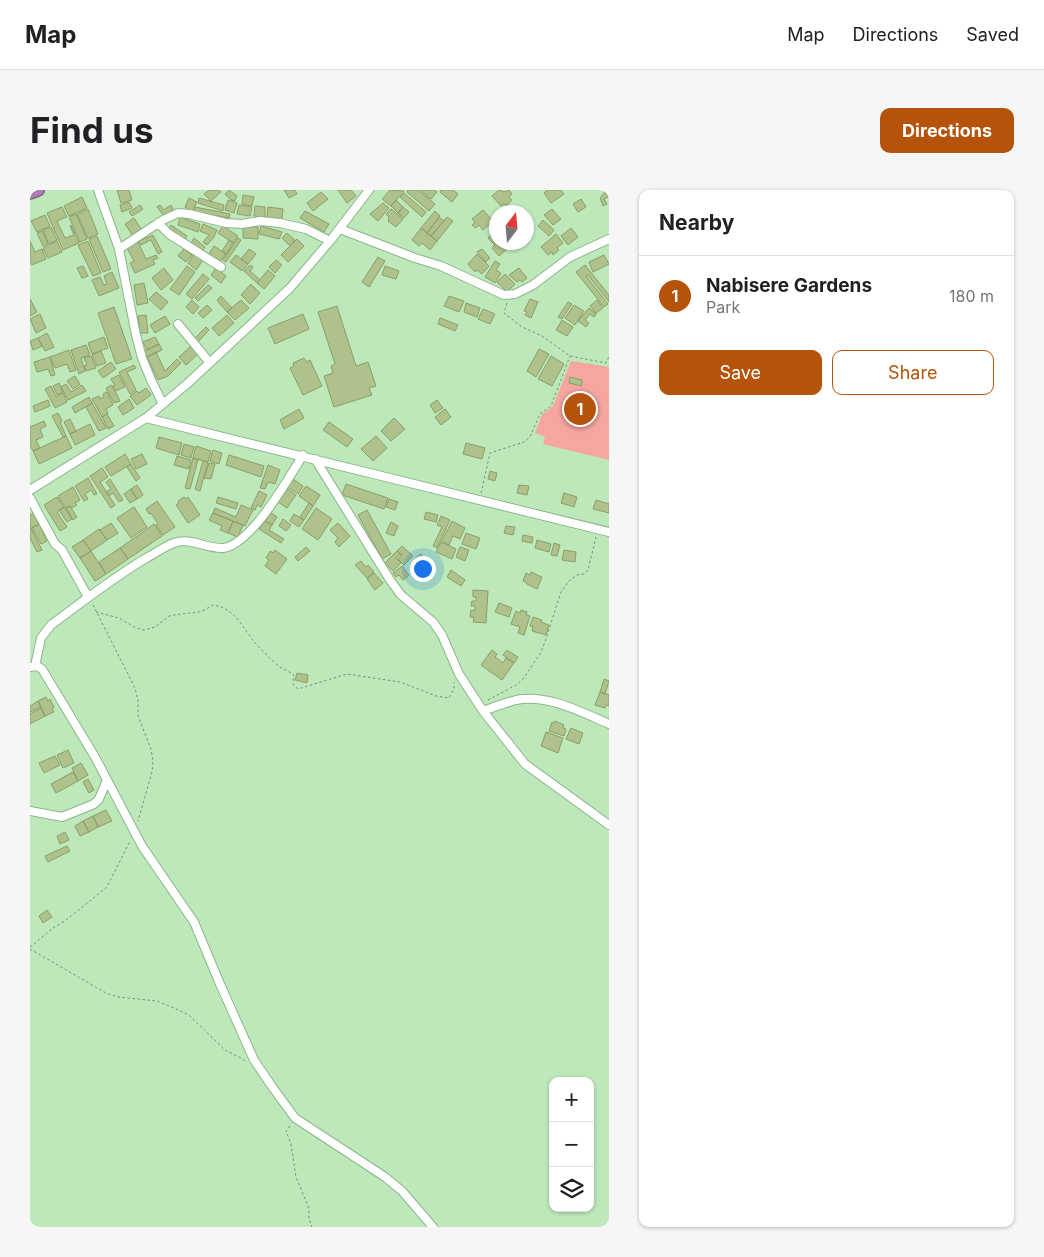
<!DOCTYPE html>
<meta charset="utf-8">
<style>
body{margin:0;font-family:Inter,sans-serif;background:#f6f6f6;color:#202124}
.controls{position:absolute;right:15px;bottom:15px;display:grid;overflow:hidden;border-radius:10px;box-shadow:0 1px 4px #0004}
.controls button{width:45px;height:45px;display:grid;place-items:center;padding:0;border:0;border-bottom:1px solid #e0e0e0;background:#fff;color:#202124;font:25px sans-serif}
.compass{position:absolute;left:459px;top:15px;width:45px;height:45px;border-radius:50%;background:#fff;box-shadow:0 1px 4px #0004;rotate:16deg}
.you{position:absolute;left:392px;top:378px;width:18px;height:18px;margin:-12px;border:4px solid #fff;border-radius:50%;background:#1a73e8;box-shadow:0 0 0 8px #1a73e833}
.badge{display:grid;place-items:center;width:32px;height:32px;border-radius:50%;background:#b45309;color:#fff;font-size:16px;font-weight:700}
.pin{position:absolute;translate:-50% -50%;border:2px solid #fff;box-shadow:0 1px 5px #0006}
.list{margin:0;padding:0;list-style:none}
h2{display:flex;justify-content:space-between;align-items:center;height:65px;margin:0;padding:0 20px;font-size:21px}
h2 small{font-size:16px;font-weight:400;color:#757577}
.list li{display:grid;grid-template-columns:32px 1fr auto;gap:15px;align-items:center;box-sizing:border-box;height:80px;padding:0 20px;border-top:1px solid #e0e0e0}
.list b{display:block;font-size:19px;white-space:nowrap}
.list p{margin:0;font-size:16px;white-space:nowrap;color:#757577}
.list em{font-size:16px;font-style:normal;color:#757577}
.actions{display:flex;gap:10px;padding:15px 20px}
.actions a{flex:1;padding:11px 0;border:1px solid #b45309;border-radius:10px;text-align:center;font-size:18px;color:#b45309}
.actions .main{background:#b45309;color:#fff}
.icon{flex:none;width:28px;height:28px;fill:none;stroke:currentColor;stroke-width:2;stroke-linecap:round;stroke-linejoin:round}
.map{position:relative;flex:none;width:579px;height:1037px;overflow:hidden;border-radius:10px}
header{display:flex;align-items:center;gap:30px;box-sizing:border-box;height:70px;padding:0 25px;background:#fff;border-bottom:1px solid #e0e0e0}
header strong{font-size:24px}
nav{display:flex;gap:28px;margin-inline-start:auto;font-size:18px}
.intro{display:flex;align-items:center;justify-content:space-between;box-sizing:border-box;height:120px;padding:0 30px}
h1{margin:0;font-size:35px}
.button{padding:12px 22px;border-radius:10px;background:#b45309;color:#fff;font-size:18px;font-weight:700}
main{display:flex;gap:30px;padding:0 30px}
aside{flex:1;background:#fff;border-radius:10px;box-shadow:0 1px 4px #0004}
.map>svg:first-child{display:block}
.green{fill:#f6a59f}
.building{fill:#afc28b;stroke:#8b9e69}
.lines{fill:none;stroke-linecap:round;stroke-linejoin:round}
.minor-casing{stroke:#8cb68a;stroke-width:10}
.highway-casing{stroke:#7c607f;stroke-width:14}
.path{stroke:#739372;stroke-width:1;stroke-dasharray:2.5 2.5;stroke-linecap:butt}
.minor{stroke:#fff;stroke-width:8}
.highway{stroke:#b07cb5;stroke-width:11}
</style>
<header>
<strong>Map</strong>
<nav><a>Map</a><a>Directions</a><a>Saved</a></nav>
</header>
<div class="intro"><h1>Find us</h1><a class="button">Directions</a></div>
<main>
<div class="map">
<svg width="579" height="1037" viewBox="0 0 579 1037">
<rect width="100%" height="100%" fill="#bce8ba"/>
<path class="green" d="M541 171 579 177V270L513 254 515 247 505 243 512 224 523 216Z"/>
<path class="building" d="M87 0H99L102 10 91 13Z
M179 0H189L191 2 181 11 174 4Z
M199 0 207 6 205 11 201 10 195 4Z
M254 0H265L267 4 259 8Z
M308 0H321L326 6 317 13Z
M360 0 374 1 361 16 352 9Z
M378 0H388L405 14 399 21 377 2Z
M390 0H404L407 2 401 9Z
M411 0H423L428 4 422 12 410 2Z
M469 0 474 2 479 0 482 4 479 7 482 10 477 15 474 14 471 16 462 6Z
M517 0H531L534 4 521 13 514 3Z
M291 2 298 9 283 21 277 13Z
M575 2 578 7 574 9 577 14 573 16 570 8Z
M374 3 396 22 392 27 370 7Z
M213 5 224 7 222 16 212 14Z
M52 7 57 18 39 26 34 16Z
M159 8 167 12 162 21 155 17Z
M169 8 194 15 193 21 168 13Z
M551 9 556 17 548 22 543 14Z
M198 10 207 13 204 23 195 20Z
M366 10 373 17 368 23 361 16Z
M99 12 102 18 92 22 90 15Z
M353 13 359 18 348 31 340 24Z
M110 15 113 19 102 26 99 22Z
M130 15 134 20 141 15 143 19 134 26 127 17Z
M209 15 222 17 220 26 207 24Z
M225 16 235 17V27L224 26Z
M32 17 37 27 27 31 35 48 44 45 40 36 41 35 49 53 33 60 17 23Z
M165 17 200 24 199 28 164 22Z
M238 17 253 19 252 29 237 27Z
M373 17 379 22 374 28 368 23Z
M58 19 68 44 58 48 47 24Z
M361 19 373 29 366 37 358 31 359 27 356 24Z
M522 19 531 29 523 35 514 25Z
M453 20 463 31 453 40 449 35 446 38 442 35 445 32 442 29Z
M275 21 299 34 294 42 270 28Z
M405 21 410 26 397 43 391 38Z
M46 24 57 49 50 52 39 27Z
M15 25 20 36 7 42 1 31Z
M150 27 170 34 168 42 148 35Z
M409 27 414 31 401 46 397 43Z
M417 27 423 31 407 51 401 46Z
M104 28 112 40 103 46 95 34Z
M513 30 524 40 519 46 508 36Z
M173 34 187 40 184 47 177 55 173 52 179 45 170 41Z
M141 35 157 46 155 50 138 40Z
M193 36 208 46 203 53 188 43Z
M231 36 252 42 249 49 229 44Z
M21 37 27 50 19 54 13 40Z
M213 37H228V49L213 48Z
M391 38 407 51 400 60 392 53 389 56 382 50Z
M541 38 548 47 538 55 531 46Z
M467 39V52H479L474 56 477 59 469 66 462 58 465 55 458 48Z
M12 41 18 54 13 56 7 43Z
M257 43 265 50 260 56 252 48Z
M526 44 533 53 527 58 529 60 523 65 522 62 518 65 511 57Z
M123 45 132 62 128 64 121 50 111 55 109 51Z
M67 46 81 79 73 82 59 49Z
M164 48 175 57 172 61 161 53Z
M208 48 211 50 196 72 193 70Z
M267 49 274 56 258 72 251 65Z
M199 50 203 53 196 64 192 61Z
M0 51 5 62 12 59 16 69 2 75 0 71Z
M27 51 32 62 18 68 13 58Z
M58 51 71 83 63 86 48 55Z
M108 52 116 69 126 65 128 68 123 70 125 74 105 83 100 73 104 71 97 58Z
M184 56 196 64 190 72 179 64Z
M154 59 162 65 156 72 148 66Z
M219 59 226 64 218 74 211 69Z
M452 59 460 68 456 72 447 62Z
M164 64 173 70 166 80 158 73Z
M447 64 459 76 452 84 447 80 445 82 438 74Z
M206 65 218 74 212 81 200 72Z
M574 65 579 74 563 82 559 72Z
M348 67 355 71 339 97 332 92Z
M246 70 252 75 245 83 239 77Z
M465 71 470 74 466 80 471 83 465 93 455 87Z
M220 75 223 77 220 81 230 90 227 93 214 81Z
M555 75 579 105V112L558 85 556 86 578 114 574 117 546 82Z
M53 76 58 86 52 88 47 78Z
M157 76 165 82 149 105 140 99Z
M355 76 369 81 366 89 352 85Z
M134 78 143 90 131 100 122 88Z
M186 78 196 86 191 93 181 85Z
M489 78 497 88 492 92 490 90 487 92 479 85Z
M238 80 245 86 234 99 227 93Z
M82 82 89 98 69 106 62 90 70 87 74 95 77 94 74 86Z
M173 84 179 89 162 109 156 104Z
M475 84 485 94 477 102 467 92Z
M114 93 118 113 107 115 104 95Z
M221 94 230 103 220 114 211 105Z
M178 95 182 98 168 111 165 108Z
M126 102 138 112 131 120 119 109Z
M191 106 202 118 197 122 187 110Z
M419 106 434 111 429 122 414 116Z
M0 109 7 122 0 126Z
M500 109 508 112 501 128 495 125 497 122 494 121Z
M162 110 169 117 163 124 156 117Z
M211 110 219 118 205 130 197 122Z
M567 110 573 118 566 123 560 116Z
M538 112 542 114 532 129 528 127Z
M436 113 450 118 447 127 434 122Z
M177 115 182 120 173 128 168 123Z
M544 115 554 121 545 135 535 128Z
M307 116 326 176 338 172 346 196 339 198 342 205 304 217 294 186 303 183 301 176 305 174 288 122Z
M84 117 102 169 86 174 68 123Z
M559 118 566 124 564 127 560 124 555 130 559 133 556 137 548 131Z
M453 119 465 124 460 134 448 129Z
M10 124 16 138 6 143 0 129Z
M273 124 279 139 245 154 238 138Z
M116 125 118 143H110L108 126Z
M197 125 204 133 189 146 182 138Z
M135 126 140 134 125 143 120 135Z
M410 128 428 135 425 141 408 134Z
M532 130 543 137 537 146 526 140Z
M176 137 179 140 168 152 164 149Z
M17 143 24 157 15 161 8 148Z
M74 147 78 158 62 164 58 153Z
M125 147 129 154 117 160 113 152Z
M8 148 12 156 3 160 0 151Z
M129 154 132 160 117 167 114 161Z
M56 155 60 165 51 168 55 181 49 184 41 160Z
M161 156 168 164 156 175 149 167Z
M509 159 519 164 506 187 497 181Z
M39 160 46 180 40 182 37 174 25 178 20 167Z
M71 161 76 173 67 176 62 165Z
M126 162 135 181 147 169 151 173 138 186 128 190 117 167Z
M61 166 66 178 56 181 54 176 57 175 54 168Z
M521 166 534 174 522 196 508 189Z
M20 167 25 185 21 186 18 179 7 182 4 172Z
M274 168 276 172 280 170 292 196 273 205 260 178 264 176 263 173Z
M81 172 86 179 73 188 68 181Z
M104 175 106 178 97 182 106 200 100 204 89 182Z
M89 185 95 197 85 201 83 197 85 196 81 189Z
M45 186 50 194 43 199 37 191Z
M540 187 552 190 551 196 539 193Z
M29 193 33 202 27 205 23 196Z
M36 194 41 202 52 195 56 201 38 210 31 197Z
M82 195 90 211 84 213 76 198Z
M21 196 26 207 33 203 37 212 25 218 15 199Z
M116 198 121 205 107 215 100 206 107 201 109 203Z
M77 202 83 215 76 219 78 223 72 227 62 209 69 206 70 209 74 207 73 204Z
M59 207 62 213 45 223 42 217Z
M99 209 104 218 93 225 88 217Z
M18 210 20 216 5 222 3 216Z
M407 210 413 218 405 223 400 215Z
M62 213 76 238 69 241 56 217Z
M269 219 274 228 254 239 250 230Z
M415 219 421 227 411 235 405 227Z
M28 223 32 231 30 232 36 246 33 247 22 226Z
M77 224 84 236 78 239 72 227Z
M364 228 375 239 361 251 351 241Z
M40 229 46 241 40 244 34 232Z
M14 231 16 236 10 239 13 247 6 250 10 258 3 261 0 255V237Z
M299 232 323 249 317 257 293 240Z
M60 234 65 245 45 255 40 244Z
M36 246 42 258 9 274 3 261Z
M346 246 357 258 343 271 331 259Z
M129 247 152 253 149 265 126 258Z
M436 253 455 258 452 269 433 264Z
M154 254 164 257 161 268 151 265Z
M166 256 181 261 178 272 163 268Z
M183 260 192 263 189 274 180 271Z
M95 264 101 274 81 286 75 277Z
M112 264 117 274 106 279 101 269Z
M199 265 234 276 231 287 196 275Z
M147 266 161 270 159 279 144 275Z
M163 268 168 270 160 299 155 298Z
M173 271 178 272 170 301 165 299Z
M179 273 185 274 181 289 174 288Z
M101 274 110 288 106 291 97 277Z
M238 275 250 280 245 294 238 292 235 299 230 298Z
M72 278 78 287 70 292 85 315 81 318 60 286Z
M460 281 467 283 465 291 458 289Z
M58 288 67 304 64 305 61 300 55 304 58 309 54 311 45 296Z
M80 289 93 310 89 312 83 303 79 306 76 302 81 299 76 292Z
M263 289 273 296 268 304 257 297Z
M316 294 358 308 354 319 312 305Z
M107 295 113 305 107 309 101 299Z
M489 295 499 296 497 305 487 303Z
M276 296 290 305 283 316 269 306Z
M43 297 50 310 45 313 47 315 42 318 40 316 36 318 28 306Z
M101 299 107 309 100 313 94 304Z
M257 299 266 305 257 318 248 312Z
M229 301 237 305 231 317 227 315 225 320 221 318Z
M534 303 547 307 544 317 531 313Z
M27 307 34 317 27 322 37 337 30 341 14 315Z
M154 307 155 309 158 307 170 325 158 333 146 315 149 313 148 311Z
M188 307 208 313 206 319 186 313Z
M359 309 368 312 365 320 356 317Z
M566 310 579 314V323L563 319Z
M127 311 145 337 133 345 126 335 128 334 121 323 119 324 116 319Z
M279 313 283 316 274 330 270 327Z
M211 315 223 320 215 336 183 323 185 318 206 327Z
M40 316 47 327 43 330 36 318Z
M34 317 42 329 37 332 29 320Z
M104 317 117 337 101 348 87 328Z
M286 318 302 329 288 350 272 339Z
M337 320 361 364 352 369 328 325Z
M240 322 247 327 242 335 235 331Z
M396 322 408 325 406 332 394 329Z
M3 323 9 334 1 338 12 360 7 362 0 348V325Z
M183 323 203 331 198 343 190 340 192 336 179 330Z
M264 324 274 330 269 337 260 331Z
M411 326 420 330 407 358 403 356 412 337 407 335Z
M253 329 261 335 256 341 249 336Z
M203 331 213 335 208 347 198 343Z
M235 331 242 335 239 340 254 349 251 353 229 339Z
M422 331 435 338 430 349 423 346 419 355 412 351Z
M361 332 368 336 364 346 356 343Z
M81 333 88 343 77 350 70 340Z
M308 333 320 346 309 357 305 352 308 348 300 340Z
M9 334 17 351 11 354 2 338Z
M124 334 132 346 98 369 90 358Z
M476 336 485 337 483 345 474 343Z
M69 339 77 350 61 361 53 350Z
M436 343 450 348 446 359 432 354Z
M493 345 503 347 502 353 492 351Z
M53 350 61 361 50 368 42 357Z
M507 350 521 354 519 362 505 358Z
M411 352 426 359 422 369 406 362Z
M524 353 530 355 527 366 521 365Z
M372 356 383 366 374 375 368 369 372 365 367 361Z
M276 357 280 361 268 371 265 367Z
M430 357 439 360 435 371 426 367Z
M90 358 98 369 76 384 69 372Z
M245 360 257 369 246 384 235 376 239 370 236 368 240 361 243 363Z
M534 360 546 362 545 372 532 370Z
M61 361 76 384 65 391 50 368Z
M367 361 371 364 366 368 371 373 363 381 355 373Z
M390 364 399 371 393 379 383 371Z
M331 371 336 377 338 375 344 382 337 388 325 375Z
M372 376 379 385 373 390 369 385 366 387 363 383Z
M421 380 435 390 431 396 417 387Z
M501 382 512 387 507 399 497 394V393L493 391 496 383 500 385Z
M344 383 353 393 345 400 337 389Z
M443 400 458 401 456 433 443 432 444 427H440L441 420 445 421V416H441L442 411H446V407H443Z
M469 413 482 418 479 427 465 422Z
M491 420 497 422 496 425 500 426 494 445 488 443 490 437 481 434 486 421 490 423Z
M503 427 512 430 511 432 519 435 516 445 502 441 503 437 500 436Z
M462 460 467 464 465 467 473 473 476 468 484 473 472 490 451 475Z
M477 460 488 467 484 473 473 465Z
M267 483 278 485 277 493 265 490Z
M574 489 579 491 575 504 570 502Z
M570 502 579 505V516L576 515 575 518 565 515Z
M16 507 18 511 20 509 24 517 22 518 24 522 15 526 8 511Z
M8 511 11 517 0 522V516Z
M11 518 15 526 0 534V524Z
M525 531 534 535 533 538 536 539 534 546 519 541 522 532 524 533Z
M541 538 553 543 549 554 536 549Z
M516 542 533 548 528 563 511 556Z
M38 560 44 573 33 578 27 565Z
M25 566 30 575 14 583 9 573Z
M51 573 58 585 48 591 42 578Z
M43 582 48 591 26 603 21 594Z
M58 589 64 600 59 603 53 592Z
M76 620 82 631 68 637 63 626Z
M63 626 68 637 59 642 53 631Z
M53 631 59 642 50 646 45 636Z
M35 642 39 650 30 654 27 646Z
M37 656 40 661 18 672 15 666Z
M17 720 22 727 13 733 9 726Z"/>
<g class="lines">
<defs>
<path id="minor" d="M68 0 89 59 106 145 112 168 121 190 133 214
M128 33 139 44 191 77
M310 39 385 68 411 76 474 105 485 104 503 95 540 67 579 49
M89 59 133 30 148 23 159 24 196 33 212 34 230 31 250 33 276 39 300 51
M148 134 180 173
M116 228C271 265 424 305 579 342
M285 269 360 390 371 405 403 432 412 445 429 484 453 521 495 574 579 635
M0 300 116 228 157 194 260 98 300 51 339 0
M0 308 25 354 32 360 58 407
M5 476 11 448 21 435C52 412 84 387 118 367 126 363 135 356 144 353 160 347 177 359 193 358 221 355 258 289 273 265
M0 477 7 476 12 479 65 567 112 656 164 732 190 794 224 870 243 898 265 928 355 987 372 1001 403 1037
M453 521C464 517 475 513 486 510 518 504 551 522 579 534
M0 621 32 627 64 614 69 609 77 590"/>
<path id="highway" d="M0 3 8 0"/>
</defs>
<use href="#minor" class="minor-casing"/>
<use href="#highway" class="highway-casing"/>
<path class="path" d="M477 113 474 123 492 137 512 146 540 166 576 173 579 167
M451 303 460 263 494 252 500 247 508 228 511 223 521 216 540 166
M63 415 105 498 108 511V526L121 559 123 571 122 582 108 631
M66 422 89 428 106 438 114 440 125 437 139 426 144 425 169 422 175 420 182 415C206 417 213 440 227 455 234 462 242 471 250 477 255 480 260 482 264 485L263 494 268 499 317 484 370 492 406 506 419 508 424 498V492
M458 510 486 495 493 489 510 464 515 452 531 402 540 390 547 385 554 384 558 380 566 347
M0 757 23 738 35 731 77 697 100 651
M0 759 76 803 88 807 127 811 144 818 159 825 195 860 211 868 216 872
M260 936 256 941 261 954 266 987 279 1018V1029L282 1037"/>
<use href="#minor" class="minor"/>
<use href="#highway" class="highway"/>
</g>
</svg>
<div class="controls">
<button>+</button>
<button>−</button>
<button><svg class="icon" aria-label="layers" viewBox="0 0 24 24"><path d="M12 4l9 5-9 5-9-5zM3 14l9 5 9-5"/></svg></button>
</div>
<svg class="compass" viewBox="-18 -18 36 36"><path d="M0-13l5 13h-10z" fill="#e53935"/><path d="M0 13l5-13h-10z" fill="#757577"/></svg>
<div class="you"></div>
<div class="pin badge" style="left:550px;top:219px">1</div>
</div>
<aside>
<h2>Nearby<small></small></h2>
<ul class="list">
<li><span class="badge">1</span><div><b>Nabisere Gardens</b><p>Park</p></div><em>180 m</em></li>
</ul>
<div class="actions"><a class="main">Save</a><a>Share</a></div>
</aside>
</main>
